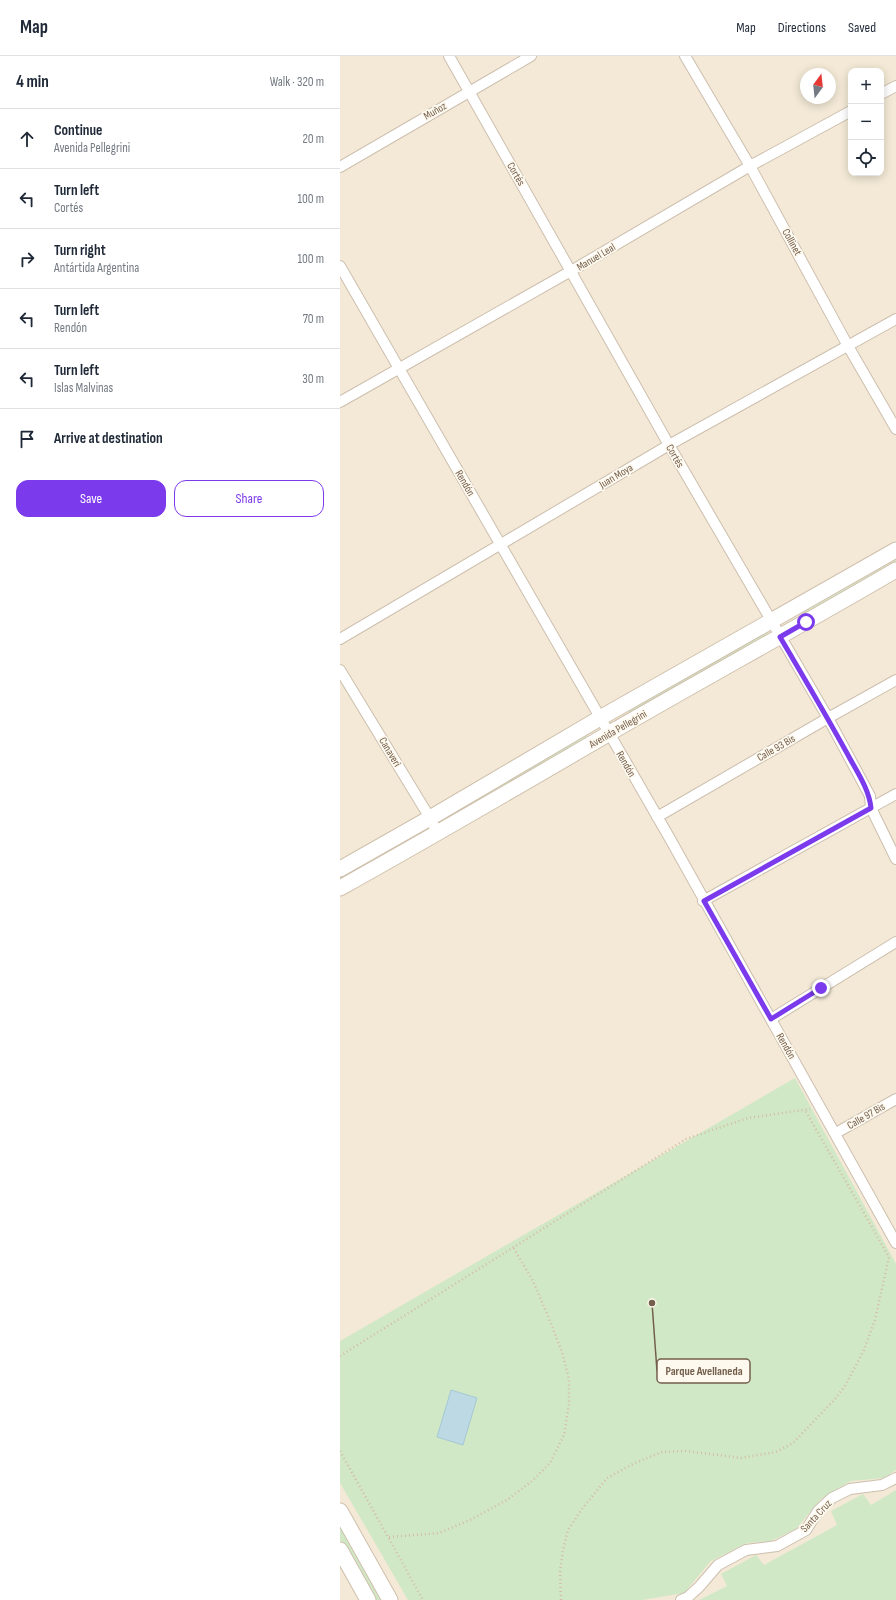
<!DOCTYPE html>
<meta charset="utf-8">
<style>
body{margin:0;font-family:"Sofia Sans Condensed",sans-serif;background:#f6f6f7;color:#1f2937}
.controls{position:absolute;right:12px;top:12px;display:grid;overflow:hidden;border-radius:8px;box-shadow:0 2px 10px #0003}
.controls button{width:36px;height:36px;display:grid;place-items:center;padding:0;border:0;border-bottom:1px solid #e0e1e3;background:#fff;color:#1f2937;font:20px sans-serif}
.compass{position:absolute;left:460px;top:12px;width:36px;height:36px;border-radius:50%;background:#fff;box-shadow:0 2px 10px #0003;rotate:15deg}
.stop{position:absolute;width:12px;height:12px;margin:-9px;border:3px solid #7c3aed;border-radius:50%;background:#fff}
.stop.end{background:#7c3aed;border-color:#fff;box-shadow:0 1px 4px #0008}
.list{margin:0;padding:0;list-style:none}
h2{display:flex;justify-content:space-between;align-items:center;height:52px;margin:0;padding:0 16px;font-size:17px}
h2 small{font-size:13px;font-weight:400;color:#747a83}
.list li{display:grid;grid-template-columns:26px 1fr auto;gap:12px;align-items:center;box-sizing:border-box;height:60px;padding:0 16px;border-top:1px solid #e0e1e3}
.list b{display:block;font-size:15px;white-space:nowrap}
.list p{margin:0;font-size:13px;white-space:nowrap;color:#747a83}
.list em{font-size:13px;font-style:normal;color:#747a83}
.actions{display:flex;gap:8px;padding:12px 16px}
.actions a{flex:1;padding:9px 0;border:1px solid #7c3aed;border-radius:12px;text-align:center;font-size:14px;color:#7c3aed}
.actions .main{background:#7c3aed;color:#fff}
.icon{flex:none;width:22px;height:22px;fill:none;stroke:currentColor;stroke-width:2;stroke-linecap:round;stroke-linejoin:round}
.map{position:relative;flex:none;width:556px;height:1544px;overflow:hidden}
header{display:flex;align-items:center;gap:24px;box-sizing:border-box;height:56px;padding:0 20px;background:#fff;border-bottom:1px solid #e0e1e3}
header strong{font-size:19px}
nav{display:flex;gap:22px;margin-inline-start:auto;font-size:14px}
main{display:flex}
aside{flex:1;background:#fff}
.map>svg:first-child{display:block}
.residential{fill:#f3e9d6;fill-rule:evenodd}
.green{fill:#d1e8c6}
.water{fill:#bddae4;stroke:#a4c8d5}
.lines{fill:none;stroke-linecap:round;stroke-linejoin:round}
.street-casing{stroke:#cdbfae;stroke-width:12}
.secondary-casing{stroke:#cfc0ac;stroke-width:17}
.path{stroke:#d4bca3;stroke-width:2.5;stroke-dasharray:1 3;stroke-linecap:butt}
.street{stroke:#fff;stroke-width:10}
.secondary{stroke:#fff;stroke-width:15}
.route{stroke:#7c3aed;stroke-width:5}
.labels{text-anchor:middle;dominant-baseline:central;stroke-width:3.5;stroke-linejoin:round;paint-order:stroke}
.street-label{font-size:11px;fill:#745f4d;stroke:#fef9ee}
.leader{fill:none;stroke:#745f4d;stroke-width:1.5}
.callout-dot{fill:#745f4d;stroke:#fef9ee;stroke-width:1.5}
.callout{fill:#fef9ee;stroke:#745f4d;stroke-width:1.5}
.callout-label{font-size:12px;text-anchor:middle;font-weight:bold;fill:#745f4d}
</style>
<header>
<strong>Map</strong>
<nav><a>Map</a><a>Directions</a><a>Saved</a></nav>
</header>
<main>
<aside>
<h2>4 min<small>Walk · 320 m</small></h2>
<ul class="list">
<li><svg class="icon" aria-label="ahead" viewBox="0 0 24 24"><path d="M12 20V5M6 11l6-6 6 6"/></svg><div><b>Continue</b><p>Avenida Pellegrini</p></div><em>20 m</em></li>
<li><svg class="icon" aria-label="left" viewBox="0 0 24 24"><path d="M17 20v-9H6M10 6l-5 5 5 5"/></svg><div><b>Turn left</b><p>Cortés</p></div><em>100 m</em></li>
<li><svg class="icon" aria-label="right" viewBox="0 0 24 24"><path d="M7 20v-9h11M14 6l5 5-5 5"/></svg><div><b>Turn right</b><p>Antártida Argentina</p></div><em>100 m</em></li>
<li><svg class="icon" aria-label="left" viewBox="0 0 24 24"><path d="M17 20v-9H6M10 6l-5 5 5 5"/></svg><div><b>Turn left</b><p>Rendón</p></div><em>70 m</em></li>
<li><svg class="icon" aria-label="left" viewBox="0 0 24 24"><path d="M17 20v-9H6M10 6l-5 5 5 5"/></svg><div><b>Turn left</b><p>Islas Malvinas</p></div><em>30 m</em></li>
<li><svg class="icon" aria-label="arrive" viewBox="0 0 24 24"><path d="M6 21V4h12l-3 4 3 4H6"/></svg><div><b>Arrive at destination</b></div></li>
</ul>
<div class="actions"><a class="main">Save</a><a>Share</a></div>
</aside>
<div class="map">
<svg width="556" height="1544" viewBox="0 0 556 1544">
<rect width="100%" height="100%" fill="#fbf6e8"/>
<path class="residential" d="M0 0H556V1544H0ZM511 15H541V117H511ZM466 18H490V42H466Z"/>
<path class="green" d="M556 504V507L463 559 462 557Z
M428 576 429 578 289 657 288 654Z
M247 679 248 682 108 761 107 758Z
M74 779 76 781 0 824V820Z
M455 1022 556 1208V1414L544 1422 511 1425 481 1443 456 1473 431 1485 407 1487 371 1505 344 1537 302 1544H68L0 1427V1285Z
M556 1434V1544H359L387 1530 381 1518 416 1499 424 1509 497 1469 491 1455 523 1438 531 1449Z
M0 1466 45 1544H35L0 1484Z"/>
<path class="water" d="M111 1334 137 1342 123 1389 97 1381Z"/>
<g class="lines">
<defs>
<path id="street" d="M109 0 329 389 488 662 530 740 531 752 556 803
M345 0 410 110 508 290 556 373
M541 38 556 30
M0 111 191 0
M0 210 329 781 556 1187
M0 346 231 215 410 110 511 55
M0 583 329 389 556 263
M0 614 90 762 98 778
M317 761 488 662 556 624
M363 845 556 738
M431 963 556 886
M496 1077 556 1043
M341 1544 348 1541 359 1531 378 1509 406 1494 437 1490 466 1474 478 1455 492 1442 510 1433 542 1429 556 1422"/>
<path id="secondary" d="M0 813 90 762 260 662 556 494
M0 832C90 782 179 730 268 678 363 623 460 570 556 514
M0 1455 50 1544
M0 1494 28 1544"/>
</defs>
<use href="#street" class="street-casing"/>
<use href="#secondary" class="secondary-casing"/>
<path class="path" d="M0 1300 346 1083 408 1062 470 1053
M0 1395 83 1544
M49 1481 99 1477 130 1464 167 1444 192 1425 210 1407 224 1379 229 1348V1323L222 1296 208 1260 193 1225 173 1191
M221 1544 220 1516 223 1494 228 1474 242 1453 267 1422 293 1408 322 1396 346 1395 401 1402 436 1396 453 1387 495 1343 505 1330 524 1294 535 1264 549 1201 465 1054"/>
<use href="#street" class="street"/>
<use href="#secondary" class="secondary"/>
</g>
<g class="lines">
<path class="route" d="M466 566 440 581C463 620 486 659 508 699 517 716 529 733 531 752L364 845 431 963 481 932"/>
</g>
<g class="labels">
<g class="street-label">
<text transform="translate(95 55) rotate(-30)">Muñoz</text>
<text transform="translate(176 118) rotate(60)">Cortés</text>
<text transform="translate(452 186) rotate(61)">Collinet</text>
<text transform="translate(256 201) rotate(-31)">Manuel Leal</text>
<text transform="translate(335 400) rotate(60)">Cortés</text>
<text transform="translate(276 420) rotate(-31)">Juan Moya</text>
<text transform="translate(125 427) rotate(60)">Rendón</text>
<text transform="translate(278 673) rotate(-30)">Avenida Pellegrini</text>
<text transform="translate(436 692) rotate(-30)">Calle 93 Bis</text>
<text transform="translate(50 696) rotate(59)">Canaveri</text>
<text transform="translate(286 708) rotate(60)">Rendón</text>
<text transform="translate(446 990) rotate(60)">Rendón</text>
<text transform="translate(526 1060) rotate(-30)">Calle 97 Bis</text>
<text transform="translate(476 1460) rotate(-47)">Santa Cruz</text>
</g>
</g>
<path class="leader" d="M312 1247L317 1315"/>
<circle class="callout-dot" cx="312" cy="1247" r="4"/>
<rect class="callout" x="317" y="1303" width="93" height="24" rx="4"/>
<g class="callout-label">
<text x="364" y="1319">Parque Avellaneda</text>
</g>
</svg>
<div class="controls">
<button>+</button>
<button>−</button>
<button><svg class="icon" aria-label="locate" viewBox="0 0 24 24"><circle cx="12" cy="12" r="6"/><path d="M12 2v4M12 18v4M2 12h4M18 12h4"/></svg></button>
</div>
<svg class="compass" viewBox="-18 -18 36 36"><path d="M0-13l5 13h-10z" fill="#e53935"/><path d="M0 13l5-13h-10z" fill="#747a83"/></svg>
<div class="stop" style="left:466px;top:566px"></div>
<div class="stop end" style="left:481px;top:932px"></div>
</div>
</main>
